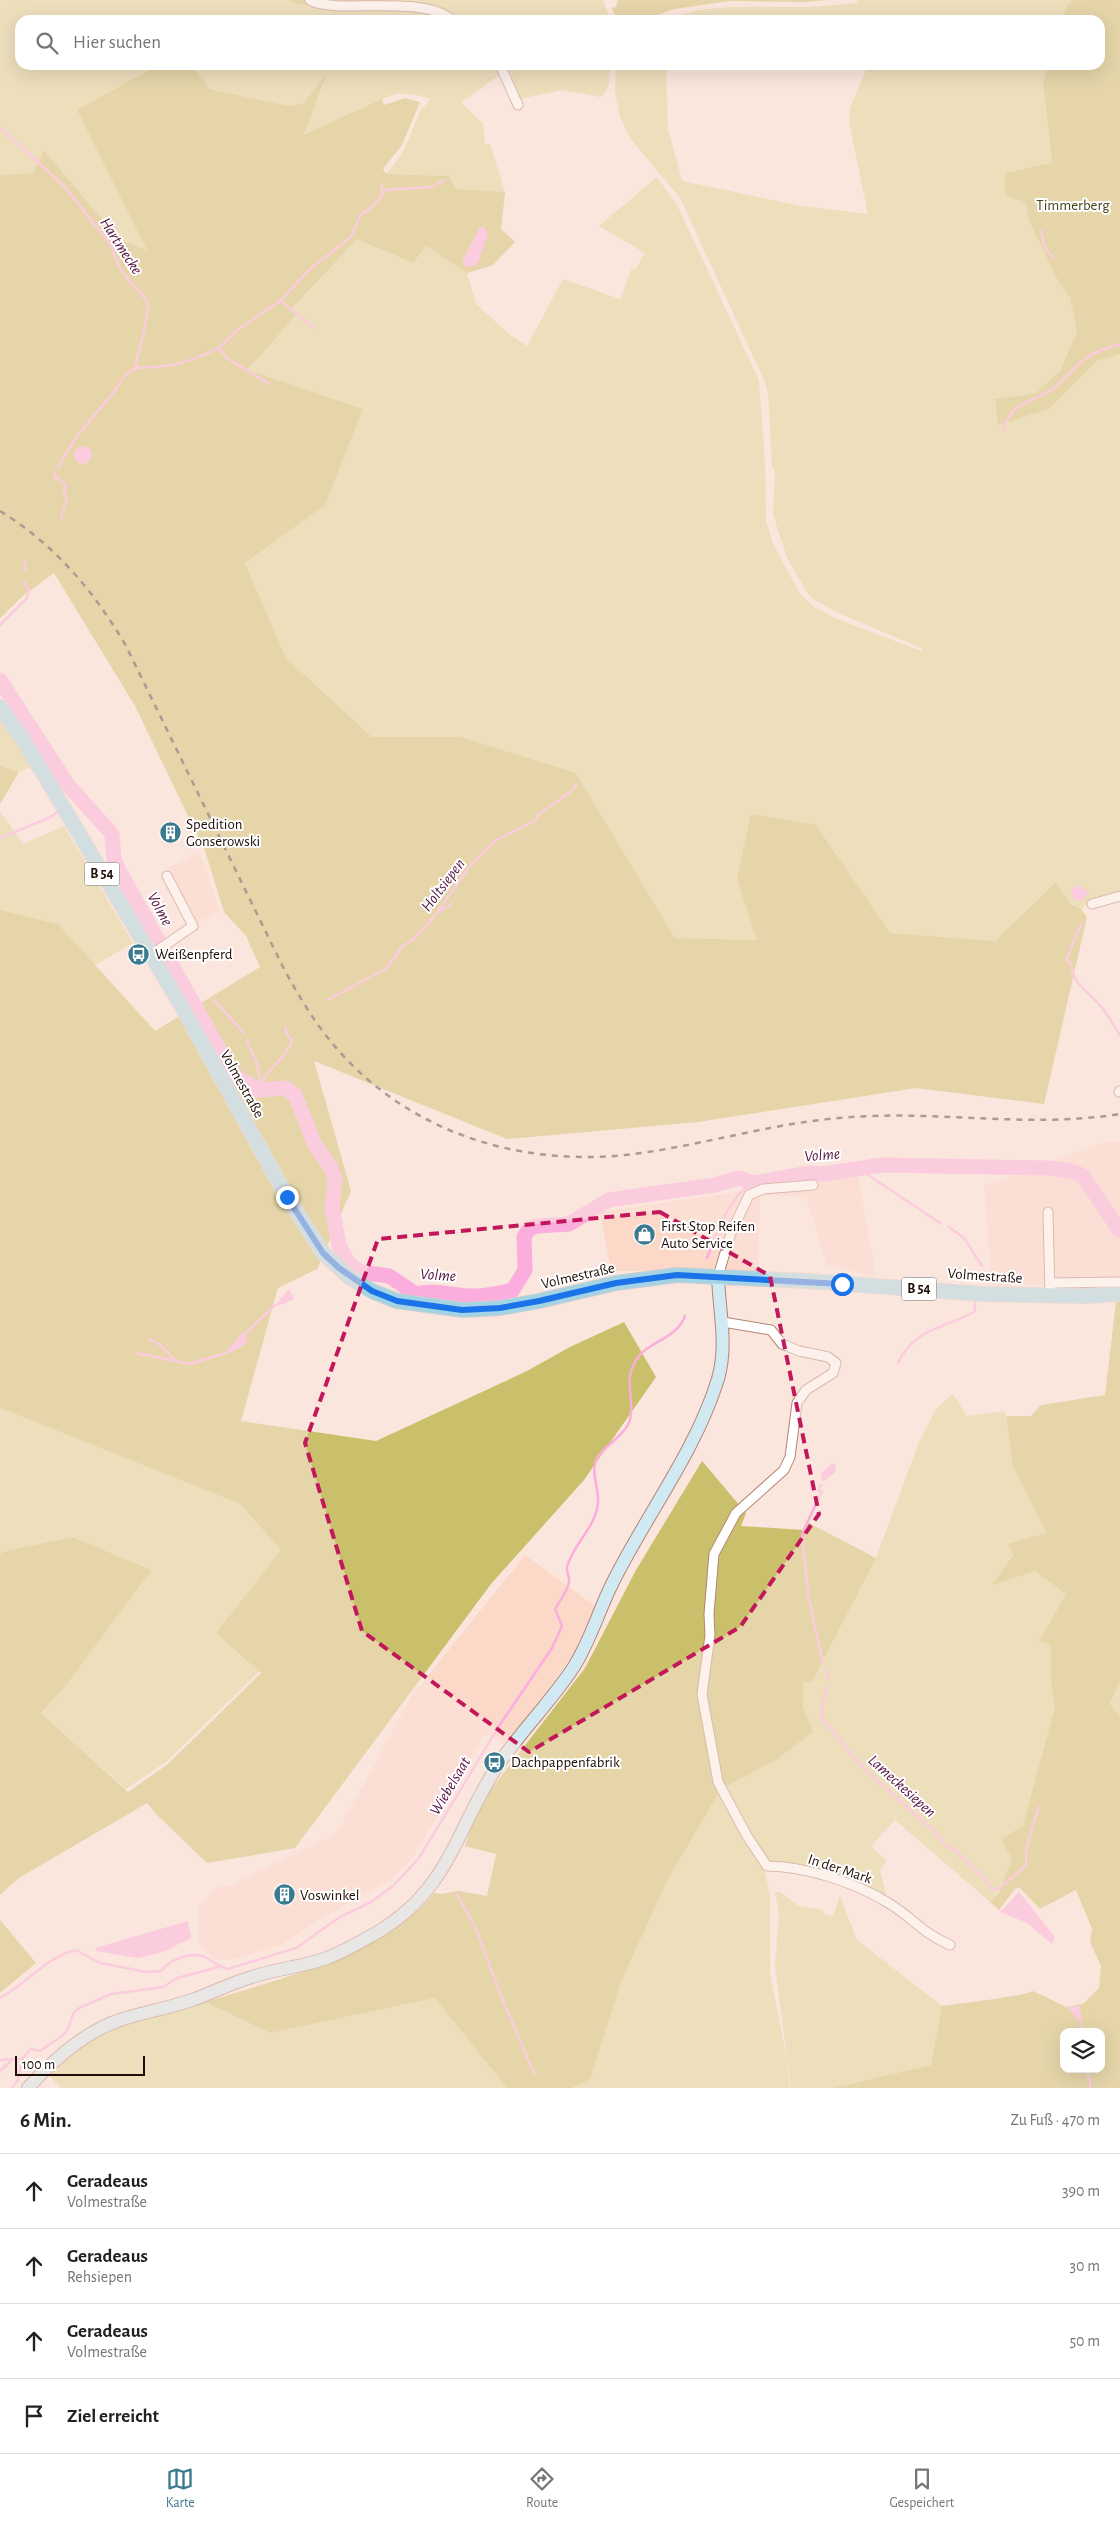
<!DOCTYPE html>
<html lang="de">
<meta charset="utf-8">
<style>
body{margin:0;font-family:"Alegreya Sans",sans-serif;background:#f6f6f6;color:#222}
.controls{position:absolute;right:15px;bottom:15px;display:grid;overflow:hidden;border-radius:10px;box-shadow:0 5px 20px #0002}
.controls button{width:45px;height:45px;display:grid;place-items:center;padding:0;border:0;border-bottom:1px solid #e0e0e0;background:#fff;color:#222;font:25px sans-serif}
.scale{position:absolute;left:15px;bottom:12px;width:130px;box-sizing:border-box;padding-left:5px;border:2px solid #1e0c06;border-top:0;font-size:14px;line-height:18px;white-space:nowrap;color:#1e0c06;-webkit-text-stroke:4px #fff;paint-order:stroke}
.stop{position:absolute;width:15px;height:15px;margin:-11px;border:4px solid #1a73e8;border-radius:50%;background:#fff}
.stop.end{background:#1a73e8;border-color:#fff;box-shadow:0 1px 5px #0008}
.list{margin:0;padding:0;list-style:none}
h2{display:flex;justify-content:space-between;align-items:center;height:65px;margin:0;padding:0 20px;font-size:21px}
h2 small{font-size:16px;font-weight:400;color:#767676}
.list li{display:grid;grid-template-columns:32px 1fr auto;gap:15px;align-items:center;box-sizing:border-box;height:75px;padding:0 20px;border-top:1px solid #e0e0e0}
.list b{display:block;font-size:19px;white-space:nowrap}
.list p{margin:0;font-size:16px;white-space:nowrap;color:#767676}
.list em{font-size:16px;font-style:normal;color:#767676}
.icon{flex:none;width:28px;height:28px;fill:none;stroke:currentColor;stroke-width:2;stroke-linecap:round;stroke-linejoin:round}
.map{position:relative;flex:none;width:1120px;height:2088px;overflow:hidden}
.search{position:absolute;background:#fff;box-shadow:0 5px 20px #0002;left:15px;right:15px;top:15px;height:55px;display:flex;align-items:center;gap:12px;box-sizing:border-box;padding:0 18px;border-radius:15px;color:#767676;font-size:19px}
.sheet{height:365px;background:#fff}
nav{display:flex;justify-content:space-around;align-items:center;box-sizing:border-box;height:70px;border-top:1px solid #e0e0e0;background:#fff;font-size:14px;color:#767676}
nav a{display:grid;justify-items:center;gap:2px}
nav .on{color:#3a798e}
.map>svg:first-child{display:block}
.built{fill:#fcd8c9}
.green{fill:#dbd495}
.forest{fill:#cac06b;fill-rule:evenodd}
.water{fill:#fbaddd}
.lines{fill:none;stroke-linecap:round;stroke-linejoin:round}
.stream{stroke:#fbaddd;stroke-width:2.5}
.river{stroke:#fbaddd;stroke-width:15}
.street-casing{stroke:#b58572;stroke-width:11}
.secondary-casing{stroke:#b58572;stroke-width:14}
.primary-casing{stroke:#d2cecd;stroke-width:16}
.street{stroke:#fff;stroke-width:9}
.secondary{stroke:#d0e9f2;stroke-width:12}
.primary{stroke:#a2d4e5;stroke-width:14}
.rail{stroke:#513f38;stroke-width:2.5;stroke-dasharray:6 6;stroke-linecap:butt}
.route{stroke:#1a73e8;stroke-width:6}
.marked{fill:none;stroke:#c2185b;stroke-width:4;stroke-dasharray:10 6;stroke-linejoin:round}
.labels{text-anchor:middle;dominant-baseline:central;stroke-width:4;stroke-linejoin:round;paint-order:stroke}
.shield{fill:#fff;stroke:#625551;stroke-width:1}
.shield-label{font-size:14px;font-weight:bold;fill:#1e0c06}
.park-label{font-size:15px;fill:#46421d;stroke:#fff}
.poi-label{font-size:15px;fill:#1e0c06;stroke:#fff;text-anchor:start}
.street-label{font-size:15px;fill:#1e0c06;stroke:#fff}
.water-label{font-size:16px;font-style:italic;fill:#52103f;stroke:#fff}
</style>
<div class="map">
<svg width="1120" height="2088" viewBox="0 0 1120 2088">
<rect width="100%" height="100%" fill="#fbe6dd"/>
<path class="built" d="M199 852 220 911 197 923 168 868Z
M1120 1141V1282L992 1286 984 1186 1102 1143Z
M858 1174 876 1277 827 1265 806 1196H760L758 1271H611L600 1212Z
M525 1555 595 1606 573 1654 509 1746 485 1734 412 1859 387 1882 318 1920 281 1945 231 1960H215L206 1953 199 1943 197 1906 209 1897 213 1890 223 1885 230 1886 337 1833 411 1697Z"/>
<path class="green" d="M0 0H288L293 3 360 10 425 12 447 20H20V65H158L77 110 148 250 118 239 44 150 33 173 0 175Z
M386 0H603L610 20H456L448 13 385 3Z
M857 0H1072L1067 6 1062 20H658L699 10 730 7H811L857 3Z
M192 65H496L504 72 461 102 483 124 485 145 490 144 505 192 456 189 449 176 386 174C404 156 409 137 419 114 422 107 428 105 430 98L399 93 382 99 304 136 325 77 303 103 289 106 209 89Z
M505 65H610C609 77 611 90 600 97L562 90 520 99 511 74Z
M616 65H666L668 129 682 181 801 206 868 214 849 122 850 108 868 65H1048L1043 82 1052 164 1005 173 1025 202 1029 221 1057 279 1070 297 1077 330 1060 371 1036 393 995 399 998 424 1049 409 1097 361 1120 354V893L1089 902 1081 909 1070 904 1056 882 995 941 890 933 816 825 737 879 758 940 675 938 576 773 461 737H372L286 658 245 563 325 505 363 409 246 370 296 315 292 310 357 239 413 263 426 246 467 273 476 304 509 334 527 346 563 279 620 299 632 268 635 270 645 253 599 226 657 177 677 205 759 380 765 462 766 521 773 544 800 594 814 607 837 619 921 651 923 649 841 614 813 599 807 592 788 560 776 524 773 513 775 472 772 466 768 392 764 380 680 198 630 138 620 117 615 94Z
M0 719 33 766 19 772 0 766Z
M0 811 23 844 64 826 133 943 95 965 58 924 0 910Z
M953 1394 967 1416 1005 1411 1013 1467 1046 1534 1009 1544 1013 1554 993 1584 1035 1571 1066 1594 1039 1641 1051 1644V1682L1055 1707C1043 1753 1019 1870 990 1902L895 1820 871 1846 887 1861 880 1870 887 1898 769 1862 763 1856 725 1787 776 1760 813 1732 803 1707V1682L876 1558 919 1442 936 1409Z
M0 1408 240 1504 281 1550 216 1633 260 1671 167 1761 126 1789 41 1713 67 1684 152 1570 72 1537 2 1552 0 1555Z
M1120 1681V1717L1110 1704Z
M719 1792 764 1868 770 1896V1974L787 2060 790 2088H572L590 2078 621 1982 666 1883Z
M775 1892H780L799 1906 823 1910 824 1914 833 1916 840 1896 857 1940 942 2006 931 2065 833 2088H791L775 1966 779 1914Z
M435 1998 507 2088H61L49 2075 82 2046 120 2024 206 2002 270 2033Z"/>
<path class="forest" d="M288 0H386L385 3 329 1V9L293 3Z
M618 0H827L804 2 730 1 674 9 644 20H616L612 8 616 7Z
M1072 0H1120V354L1097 361 1049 409 998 425 995 399 1036 393 1060 371 1077 331 1070 297 1057 279 1029 221 1025 202 1005 195V173L1052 163 1043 82 1048 65H1100V20H1062L1067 6Z
M158 65H192L209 89 289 106 303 103 326 75 304 135 382 99 384 105 405 98 420 102 402 145 383 169 386 174 449 176 456 189 505 192 501 229 515 242 493 265 467 273 426 246 413 263 357 239 292 309 296 315 247 370 363 409 325 505 245 563 286 658 372 737H461L576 773 675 938 757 940 737 879 751 814 816 825 890 933 995 941 1056 882 1070 904 1081 909 1087 917 1044 1104 916 1088 698 1122 507 1139 314 1061 351 1191 317 1269 278 1288 241 1421 376 1441 527 1371 570 1347 624 1322 656 1377 584 1480 491 1584 295 1848 207 1863 157 1815 147 1803 19 1878 0 1895V1555L2 1552 72 1537 152 1570 67 1684 41 1713 128 1792 168 1764 261 1673 216 1633 281 1550 240 1504 0 1408V910L58 924 155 1031 260 967 246 936 224 912 205 851 135 706 54 573 24 595 0 618V175L33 173 44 150 118 239 147 250 77 110Z
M0 766 19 772 0 804Z
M1120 1301V1681L1110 1704 1120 1717V2088H833L931 2065 942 2006C958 2004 1025 1996 1033 1991L1066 2007 1083 2004 1099 1988 1101 1966 1090 1942 1092 1929 1076 1890 1040 1909 1019 1887 1015 1889 999 1910 990 1902 999 1892 1012 1859 1001 1839 1023 1826 1055 1707 1051 1682V1645L1039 1641 1066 1594 1035 1571 992 1585 1013 1555 1008 1544 1046 1533 1013 1467 1006 1416H1031L1041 1405 1105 1395 1116 1302ZM1064 2032H1101V2069H1064Z
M702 1461 746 1513 741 1526 803 1530 809 1523 876 1558 811 1683 803 1682V1707L813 1732 776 1760 725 1787 719 1792 666 1883 621 1982 590 2079 572 2088H507L435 1998 270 2033 206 2002C271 1981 340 1966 397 1925 411 1915 424 1907 434 1893L442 1894 459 1891 487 1896 496 1854 465 1846 478 1806 585 1668 636 1570Z
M0 1920 36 1963 0 1993Z"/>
<path class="water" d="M483 226 488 234 478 263 474 266 466 267 463 264V259L480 227Z
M74 455a9 9 0 1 1 18 0a9 9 0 1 1-18 0Z
M1078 885 1090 893 1080 901 1075 900 1071 895 1072 889Z
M289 1289 294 1299 278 1306 275 1305Z
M244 1333 248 1339 245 1345 227 1354 225 1353 241 1334Z
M832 1463 836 1466 835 1472 823 1482 821 1474Z
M1019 1892 1055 1937 1052 1944 1027 1923 1000 1912Z
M188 1921 191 1938 163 1952 138 1958 96 1951 95 1948Z
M1080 2006 1082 2026 1068 2007Z"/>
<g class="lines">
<path class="stream" d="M2 129 65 187 110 244 121 271 148 302C148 325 139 345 135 368L123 377 117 388 77 436 58 467
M382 195V184
M1041 231 1044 245 1053 258
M281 301 313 327
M219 348 237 330 280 301 311 268 351 237 361 215 373 206 386 190 431 187 445 180
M135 368C171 367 186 364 219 348L227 358 269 384
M1003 430C1013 400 1028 405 1051 390 1063 382 1072 368 1085 359 1096 351 1107 348 1120 344
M55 472 54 477 66 484 64 492 67 498 61 518
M25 570V561
M0 625 27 598 29 590 24 582
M79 802 83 799
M0 838 53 816 58 810
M437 913 452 904
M1081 924 1066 960 1071 963C1072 982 1085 990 1097 1002 1106 1011 1113 1025 1120 1035
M214 1000 244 1033
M327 1000 386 969 402 947 417 936 437 913 471 864 495 841 535 821 539 814 569 793 577 784
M247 1040 257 1064 261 1084
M260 1090C262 1071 287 1059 292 1040L287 1034 285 1027
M863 1168 868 1175 940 1223
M949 1227 964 1238 982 1266
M707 1258C716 1235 730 1193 754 1183
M245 1334 275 1305
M149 1339 160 1345 175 1360
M136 1353 190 1364 225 1353
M898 1363C915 1326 947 1329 975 1311V1301
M821 1485 818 1491H822L802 1534 809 1600 823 1663
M826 1670 828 1678
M827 1685 821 1712 822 1718 861 1766 934 1831 948 1848H953L987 1881 992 1889 998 1890 1026 1865V1849L1039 1807
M457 1894 477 1931 501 1996 534 2074
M0 1998C27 1984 45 1957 76 1950L100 1963 147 1972 161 1971C171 1959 192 1950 207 1958 215 1963 218 1966 228 1969L296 1948 340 1917 371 1902 393 1886 419 1858 501 1723 552 1648 562 1626 555 1609C560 1600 567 1593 569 1582 570 1577 566 1572 567 1567 573 1544 597 1526 598 1502 599 1489 591 1473 596 1460 600 1449 625 1436 630 1420 635 1401 624 1383 634 1364 645 1340 675 1342 685 1316
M1082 2032V2026
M0 2060 22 2059
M1085 2069 1090 2079V2088
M0 2071 12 2060
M12 2088 18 2080 22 2059 31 2049 40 2051 62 2036 67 2031 74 2012 79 2008 111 1994 163 1987 177 1978 219 1967"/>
<path class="river" d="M0 680 68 785 112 834 114 860 121 874 233 1074 258 1090 286 1088 295 1095 315 1145 330 1166 335 1179 332 1208 339 1245 348 1262 360 1272 389 1276 416 1294C435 1289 454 1296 474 1296 487 1296 501 1293 513 1290L525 1270 524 1237 529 1229 537 1226 569 1224 609 1200 715 1185 739 1178 754 1183 808 1173 823 1174 882 1165 1050 1168 1075 1172 1083 1176 1120 1231"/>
<defs>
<path id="street" d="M310 0C317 5 331 5 340 6 370 7 429 0 452 20
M500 65 518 105
M1092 904 1120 896
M149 956 193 926 167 876
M1119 1092 1120 1091
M1048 1212 1050 1296
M718 1276 731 1233 749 1195 763 1189 813 1185
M1051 1283 1120 1282
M723 1322 771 1330 782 1344 799 1351 828 1357 836 1363 833 1373 806 1390 797 1403 790 1457 784 1470 736 1513 714 1554 709 1614 710 1635 702 1694 718 1782 747 1836 767 1866C805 1866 857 1883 890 1904 913 1918 922 1933 950 1945"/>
<path id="secondary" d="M28 2088C53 2060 84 2032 120 2020 144 2012 169 2008 192 2000 212 1993 231 1983 252 1977 275 1969 301 1967 324 1959 342 1953 360 1942 376 1933 449 1890 454 1834 496 1768 519 1733 550 1703 573 1668 590 1642 598 1612 612 1584 646 1515 695 1453 718 1379 728 1344 719 1312 718 1276"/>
<path id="primary" d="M0 707 24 741 182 1007 287 1197 323 1253 349 1277 372 1291 397 1301 463 1310 500 1308 539 1301 616 1283 677 1275 807 1281 983 1294 1087 1296 1120 1294"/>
</defs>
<use href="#street" class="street-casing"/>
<use href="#secondary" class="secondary-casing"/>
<use href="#primary" class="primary-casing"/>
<use href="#street" class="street"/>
<use href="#secondary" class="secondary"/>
<use href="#primary" class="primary"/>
<path class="rail" d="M0 511C55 545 92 589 125 644L282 965C298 995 315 1024 338 1050 410 1132 518 1166 625 1155 697 1147 767 1124 839 1118 932 1109 1027 1129 1120 1114"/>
</g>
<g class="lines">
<path class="route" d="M287 1197 323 1253 339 1268 372 1291 397 1301 462 1310 500 1308 539 1301 616 1283 677 1275 842 1284"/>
</g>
<path d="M0 0H1120V2088H0ZM660 1212 770 1276 819 1514 740 1627 529 1752 362 1631 305 1443 378 1239Z" fill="#fbe6dd" fill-opacity=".55" fill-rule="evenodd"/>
<path class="marked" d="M660 1212 770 1276 819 1514 740 1627 529 1752 362 1631 305 1443 378 1239Z"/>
<defs>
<symbol id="building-disc" viewBox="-11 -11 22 22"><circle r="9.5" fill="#3a798e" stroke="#fff"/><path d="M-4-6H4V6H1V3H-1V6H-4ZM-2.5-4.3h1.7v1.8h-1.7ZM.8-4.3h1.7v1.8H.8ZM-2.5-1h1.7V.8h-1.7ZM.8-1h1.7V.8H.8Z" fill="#fff"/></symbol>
<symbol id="bus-disc" viewBox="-11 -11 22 22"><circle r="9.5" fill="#3a798e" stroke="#fff"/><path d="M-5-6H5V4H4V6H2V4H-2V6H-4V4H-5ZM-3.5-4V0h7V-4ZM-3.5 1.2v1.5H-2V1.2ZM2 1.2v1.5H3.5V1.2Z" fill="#fff"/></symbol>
<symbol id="shop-disc" viewBox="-11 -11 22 22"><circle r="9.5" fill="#3a798e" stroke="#fff"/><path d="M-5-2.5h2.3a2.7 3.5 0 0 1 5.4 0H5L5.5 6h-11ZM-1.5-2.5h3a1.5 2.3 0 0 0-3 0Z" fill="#fff"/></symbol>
</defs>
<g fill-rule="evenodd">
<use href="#building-disc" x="158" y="820" width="25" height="25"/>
<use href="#bus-disc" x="126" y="942" width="25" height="25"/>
<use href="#shop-disc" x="632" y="1222" width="25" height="25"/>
<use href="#bus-disc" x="482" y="1750" width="25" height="25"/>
<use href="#building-disc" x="272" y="1882" width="25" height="25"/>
</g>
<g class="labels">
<g class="shield">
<rect x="84.5" y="862.5" width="35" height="23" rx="4"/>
<rect x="901.5" y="1277.5" width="35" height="23" rx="4"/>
</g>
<g class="shield-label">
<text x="102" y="874">B 54</text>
<text x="919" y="1289">B 54</text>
</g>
<g class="park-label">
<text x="1073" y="205">Timmerberg</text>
</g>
<g class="poi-label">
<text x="186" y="824">Spedition<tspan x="186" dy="17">Gonserowski</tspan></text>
<text x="155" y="954">Weißenpferd</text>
<text x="661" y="1226">First Stop Reifen<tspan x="661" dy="17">Auto Service</tspan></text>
<text x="511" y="1762">Dachpappenfabrik</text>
<text x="300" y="1895">Voswinkel</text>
</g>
<g class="street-label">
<text transform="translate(242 1084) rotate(61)">Volmestraße</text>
<text transform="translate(578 1276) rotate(-13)">Volmestraße</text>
<text transform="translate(985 1276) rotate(4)">Volmestraße</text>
<text transform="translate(840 1869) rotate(18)">In der Mark</text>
</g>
<g class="water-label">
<text transform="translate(121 246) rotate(57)">Hartmecke</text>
<text transform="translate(443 885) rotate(-53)">Holtsiepen</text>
<text transform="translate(160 909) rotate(61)">Volme</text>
<text transform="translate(822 1155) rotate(-5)">Volme</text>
<text transform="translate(438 1275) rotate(4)">Volme</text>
<text transform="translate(450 1786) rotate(-59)">Wiebelsaat</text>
<text transform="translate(902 1786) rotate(42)">Lameckesiepen</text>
</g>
</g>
</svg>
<div class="controls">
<button><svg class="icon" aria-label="layers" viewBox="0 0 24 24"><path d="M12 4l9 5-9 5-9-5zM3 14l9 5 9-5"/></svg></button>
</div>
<div class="scale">100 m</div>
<div class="stop" style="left:842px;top:1284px"></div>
<div class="stop end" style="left:287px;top:1197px"></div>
<div class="search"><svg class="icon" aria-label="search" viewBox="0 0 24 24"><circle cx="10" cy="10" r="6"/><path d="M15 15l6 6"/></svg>Hier suchen</div>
</div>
<section class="sheet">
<h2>6 Min.<small>Zu Fuß · 470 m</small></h2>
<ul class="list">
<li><svg class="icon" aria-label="ahead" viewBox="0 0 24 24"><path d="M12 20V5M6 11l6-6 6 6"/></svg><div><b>Geradeaus</b><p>Volmestraße</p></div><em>390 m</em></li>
<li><svg class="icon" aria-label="ahead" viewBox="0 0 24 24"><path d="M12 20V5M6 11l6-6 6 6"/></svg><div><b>Geradeaus</b><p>Rehsiepen</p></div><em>30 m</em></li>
<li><svg class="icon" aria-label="ahead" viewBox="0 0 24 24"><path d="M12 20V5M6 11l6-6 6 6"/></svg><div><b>Geradeaus</b><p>Volmestraße</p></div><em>50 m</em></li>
<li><svg class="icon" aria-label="arrive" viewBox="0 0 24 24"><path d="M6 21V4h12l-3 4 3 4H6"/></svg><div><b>Ziel erreicht</b></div></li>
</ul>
</section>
<nav>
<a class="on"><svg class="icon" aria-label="map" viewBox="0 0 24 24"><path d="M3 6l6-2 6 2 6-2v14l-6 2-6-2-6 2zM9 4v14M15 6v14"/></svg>Karte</a>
<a><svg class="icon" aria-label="directions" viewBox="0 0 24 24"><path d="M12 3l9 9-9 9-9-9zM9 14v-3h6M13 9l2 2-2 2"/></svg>Route</a>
<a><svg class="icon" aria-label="saved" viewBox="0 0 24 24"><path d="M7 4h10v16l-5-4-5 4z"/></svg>Gespeichert</a>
</nav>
